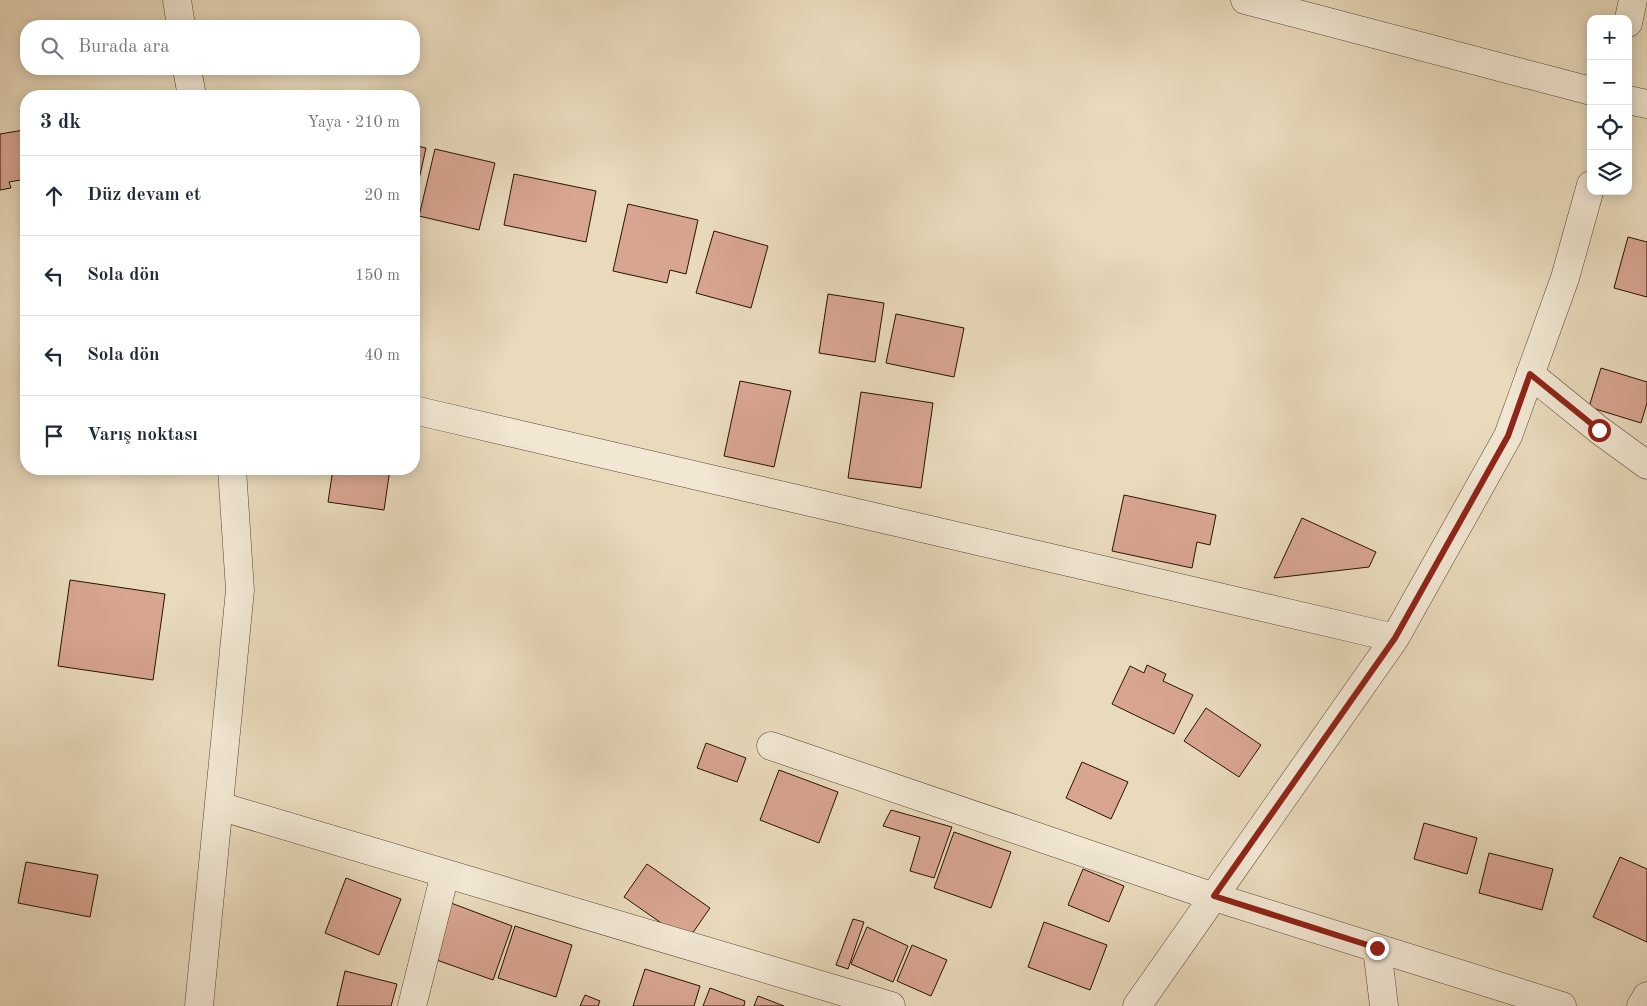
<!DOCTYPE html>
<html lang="tr">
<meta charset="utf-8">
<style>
body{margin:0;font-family:"Old Standard TT",serif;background:#f6f6f7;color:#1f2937}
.controls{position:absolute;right:15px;top:15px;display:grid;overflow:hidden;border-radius:10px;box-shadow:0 2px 12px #0003}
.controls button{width:45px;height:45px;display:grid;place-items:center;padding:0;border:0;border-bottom:1px solid #e0e1e3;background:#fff;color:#1f2937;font:25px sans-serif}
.stop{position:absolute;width:15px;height:15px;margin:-11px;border:4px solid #8f2418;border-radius:50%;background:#fff}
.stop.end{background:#8f2418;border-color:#fff;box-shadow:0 1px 5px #0008}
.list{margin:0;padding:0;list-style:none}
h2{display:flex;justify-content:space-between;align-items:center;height:65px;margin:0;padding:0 20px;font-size:21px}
h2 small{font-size:16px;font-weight:400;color:#747a83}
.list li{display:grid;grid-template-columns:32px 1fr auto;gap:15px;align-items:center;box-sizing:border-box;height:80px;padding:0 20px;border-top:1px solid #e0e1e3}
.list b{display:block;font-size:19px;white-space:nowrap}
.list em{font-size:16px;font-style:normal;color:#747a83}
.icon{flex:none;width:28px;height:28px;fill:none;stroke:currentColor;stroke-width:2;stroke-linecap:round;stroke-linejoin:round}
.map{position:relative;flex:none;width:1647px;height:1006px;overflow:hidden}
.search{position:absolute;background:#fff;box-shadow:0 2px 12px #0003;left:20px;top:20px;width:400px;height:55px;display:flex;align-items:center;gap:12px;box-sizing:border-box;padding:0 18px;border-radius:20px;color:#747a83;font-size:19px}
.panel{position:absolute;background:#fff;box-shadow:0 2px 12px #0003;left:20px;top:90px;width:400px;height:385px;border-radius:20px}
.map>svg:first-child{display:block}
.building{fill:#d8a591;stroke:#271104}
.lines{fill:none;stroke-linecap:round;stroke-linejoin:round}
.minor-casing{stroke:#584332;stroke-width:29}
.minor{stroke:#f1e7d3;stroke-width:28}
.route{stroke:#8f2418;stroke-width:6}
</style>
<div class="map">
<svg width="1647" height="1006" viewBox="0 0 1647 1006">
<rect width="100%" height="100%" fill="#e9dabc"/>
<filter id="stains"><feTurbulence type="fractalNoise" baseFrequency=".004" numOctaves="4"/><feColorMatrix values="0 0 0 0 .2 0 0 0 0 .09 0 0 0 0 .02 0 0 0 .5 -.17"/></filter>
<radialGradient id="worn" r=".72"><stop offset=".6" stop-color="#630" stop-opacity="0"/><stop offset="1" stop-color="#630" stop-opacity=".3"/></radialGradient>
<path class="building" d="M24 130 26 141V179L9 182 11 188 0 190V134Z
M414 145 426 148 414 202Z
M435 149 495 163 479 230 419 216Z
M514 174 596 191 586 242 504 225Z
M628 204 698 220 686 274 670 270 667 283 613 271Z
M714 231 768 246 751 308 696 293Z
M1628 237 1647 242V297L1614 288Z
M828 294 884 303 875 362 819 353Z
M896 314 964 328 954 377 886 363Z
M1601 368 1647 382V403L1641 423 1589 407Z
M740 381 791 391 774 467 724 456Z
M861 392 933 403 921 488 848 478Z
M333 469H390L384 510 328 502Z
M1124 495 1216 515 1210 545 1197 542 1192 568 1112 551Z
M1302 518 1376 552 1369 567 1274 578Z
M70 580 165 594 153 680 58 666Z
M1147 665 1166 674 1163 681 1193 695 1174 734 1112 704 1130 666 1144 673Z
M1206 708 1261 745 1239 777 1184 741Z
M706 743 746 758 737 782 697 768Z
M1082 762 1128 782 1111 819 1066 798Z
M779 770 838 792 819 843 760 820Z
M891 810 952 827 934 878 910 871 920 837 883 826Z
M1424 823 1477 838 1467 874 1414 859Z
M954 832 1011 852 991 908 934 888Z
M1489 853 1553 869 1542 910 1479 893Z
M1620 857 1647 869V942L1593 917Z
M26 862 98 875 90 917 18 903Z
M647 864 710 908 687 941 624 897Z
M1083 869 1124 886 1109 922 1068 905Z
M346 878 401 899 379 955 325 933Z
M451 903 512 926 493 980 431 958Z
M853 919 864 922 848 969 836 965Z
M1044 922 1107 945 1090 990 1028 967Z
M515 926 572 945 556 997 498 978Z
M867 927 908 946 893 982 851 964Z
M912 945 947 960 931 996 897 981Z
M645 969 700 986 694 1006H633Z
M345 971 397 984 391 1006H337Z
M710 988 745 1001 744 1006H703Z
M585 995 600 1001 598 1006H580Z
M758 996 784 1006H754Z"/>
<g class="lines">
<defs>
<path id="minor" d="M177 0 181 26
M1245 0 1591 91
M1628 23 1633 0
M187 69 192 96
M1628 100 1647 104
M1530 374 1599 430 1647 465
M414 410 1395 638
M771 746 1214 897 1562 1006
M219 806 891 1006
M1377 948 1384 1006
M199 1006 240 590 232 469
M412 1006 445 874
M1137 1006 1395 638 1508 436 1565 278 1591 185
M1641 1006 1647 996"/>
</defs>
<use href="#minor" class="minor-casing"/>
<use href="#minor" class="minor"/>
</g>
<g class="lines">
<path class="route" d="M1377 948 1214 896 1395 638 1508 436 1530 374 1599 430"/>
</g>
<rect width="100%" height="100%" filter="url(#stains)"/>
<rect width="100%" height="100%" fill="url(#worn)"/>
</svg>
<div class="controls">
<button>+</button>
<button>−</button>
<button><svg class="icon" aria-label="locate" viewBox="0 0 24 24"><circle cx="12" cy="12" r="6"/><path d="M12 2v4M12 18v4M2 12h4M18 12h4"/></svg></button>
<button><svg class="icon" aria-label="layers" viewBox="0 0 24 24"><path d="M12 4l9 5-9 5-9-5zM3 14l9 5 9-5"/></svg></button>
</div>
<div class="stop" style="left:1599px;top:430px"></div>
<div class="stop end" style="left:1377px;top:948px"></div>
<div class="search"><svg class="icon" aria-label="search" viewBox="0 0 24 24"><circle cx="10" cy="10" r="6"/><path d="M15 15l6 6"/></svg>Burada ara</div>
<section class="panel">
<h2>3 dk<small>Yaya · 210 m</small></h2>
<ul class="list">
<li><svg class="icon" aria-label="ahead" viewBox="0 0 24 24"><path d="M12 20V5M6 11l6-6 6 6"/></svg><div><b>Düz devam et</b></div><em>20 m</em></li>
<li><svg class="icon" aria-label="left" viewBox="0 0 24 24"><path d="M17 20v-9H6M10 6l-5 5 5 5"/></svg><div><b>Sola dön</b></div><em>150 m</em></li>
<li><svg class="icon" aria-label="left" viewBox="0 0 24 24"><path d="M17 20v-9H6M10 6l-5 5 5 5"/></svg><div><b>Sola dön</b></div><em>40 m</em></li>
<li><svg class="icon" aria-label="arrive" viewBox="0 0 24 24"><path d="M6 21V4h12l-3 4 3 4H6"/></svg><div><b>Varış noktası</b></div></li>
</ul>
</section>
</div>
